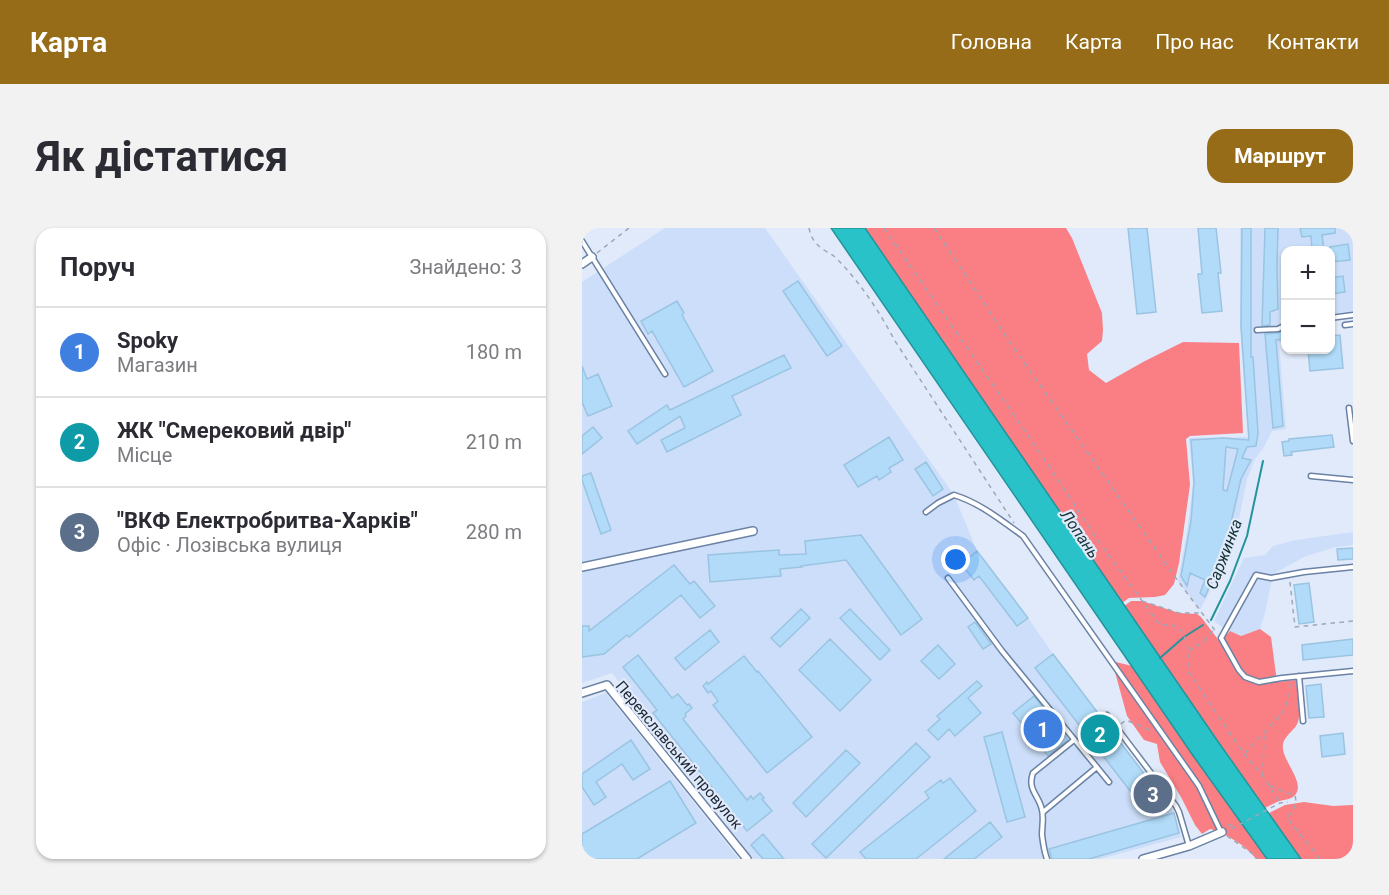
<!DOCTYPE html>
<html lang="uk">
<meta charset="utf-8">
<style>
body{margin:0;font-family:Roboto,sans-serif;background:#f2f2f3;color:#2b2b33}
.controls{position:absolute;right:18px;top:18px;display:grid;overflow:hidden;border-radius:12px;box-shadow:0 2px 4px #0004}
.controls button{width:54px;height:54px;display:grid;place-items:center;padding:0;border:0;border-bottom:2px solid #e1e1e2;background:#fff;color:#2b2b33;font:30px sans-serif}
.you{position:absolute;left:374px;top:332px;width:21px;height:21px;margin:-15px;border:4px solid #fff;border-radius:50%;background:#1a73e8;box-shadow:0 0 0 9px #1a73e833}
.badge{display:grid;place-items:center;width:39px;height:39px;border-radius:50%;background:#966c18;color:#fff;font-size:20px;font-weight:700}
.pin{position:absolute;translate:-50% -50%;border:3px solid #fff;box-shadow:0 2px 6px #0006}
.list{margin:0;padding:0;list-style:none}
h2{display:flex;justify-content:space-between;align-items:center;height:78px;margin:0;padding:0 24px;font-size:26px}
h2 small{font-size:20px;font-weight:400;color:#7c7c81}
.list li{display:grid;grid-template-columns:39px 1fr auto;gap:18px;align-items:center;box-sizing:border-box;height:90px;padding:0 24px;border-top:2px solid #e1e1e2}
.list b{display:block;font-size:22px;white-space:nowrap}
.list p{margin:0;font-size:20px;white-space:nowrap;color:#7c7c81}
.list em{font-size:20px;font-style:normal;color:#7c7c81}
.map{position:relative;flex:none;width:771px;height:631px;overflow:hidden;border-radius:18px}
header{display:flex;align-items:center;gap:36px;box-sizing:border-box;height:84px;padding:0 30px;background:#966c18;color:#fff}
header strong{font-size:28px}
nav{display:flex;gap:33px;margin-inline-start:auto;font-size:21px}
.intro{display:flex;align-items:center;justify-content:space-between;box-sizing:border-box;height:144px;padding:0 36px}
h1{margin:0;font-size:42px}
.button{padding:15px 27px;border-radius:18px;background:#966c18;color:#fff;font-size:21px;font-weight:700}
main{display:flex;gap:36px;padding:0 36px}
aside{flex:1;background:#fff;border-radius:18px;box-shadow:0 2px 4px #0004}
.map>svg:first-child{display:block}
.built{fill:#ccdef9}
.forest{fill:#f97f84}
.water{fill:#28c2c8;stroke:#24939b;stroke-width:1.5}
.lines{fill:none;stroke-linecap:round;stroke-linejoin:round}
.stream{stroke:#24939b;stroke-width:2}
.building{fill:#b1dbf8;stroke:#9ac4e1;stroke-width:1.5;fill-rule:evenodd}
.lane-casing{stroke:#6b82a5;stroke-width:7}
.street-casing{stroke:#6b82a5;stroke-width:10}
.path{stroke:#9da7b6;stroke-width:1.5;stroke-dasharray:4.5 4.5;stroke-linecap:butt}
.lane{stroke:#fff;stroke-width:4}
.street{stroke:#fff;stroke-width:7}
.labels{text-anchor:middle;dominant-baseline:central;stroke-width:4.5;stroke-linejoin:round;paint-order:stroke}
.street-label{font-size:15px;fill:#1b2533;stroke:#e0eafa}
.water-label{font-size:16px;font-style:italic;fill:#153334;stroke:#e0eafa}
</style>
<header>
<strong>Карта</strong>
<nav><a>Головна</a><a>Карта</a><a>Про нас</a><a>Контакти</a></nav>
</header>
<div class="intro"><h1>Як дістатися</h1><a class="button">Маршрут</a></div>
<main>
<aside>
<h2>Поруч<small>Знайдено: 3</small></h2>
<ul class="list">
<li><span class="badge" style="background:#3f7fe0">1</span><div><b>Spoky</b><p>Магазин</p></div><em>180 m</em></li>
<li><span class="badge" style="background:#0f9aa8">2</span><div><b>ЖК &quot;Смерековий двір&quot;</b><p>Місце</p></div><em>210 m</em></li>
<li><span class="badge" style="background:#5c6f8a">3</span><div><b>&quot;ВКФ Електробритва-Харків&quot;</b><p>Офіс · Лозівська вулиця</p></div><em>280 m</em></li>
</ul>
</aside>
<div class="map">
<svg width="771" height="631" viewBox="0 0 771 631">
<rect width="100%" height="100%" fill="#e0eafa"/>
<path class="built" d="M83 0H183L372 267 395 323 446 390 471 426 592 585 599 609 518 631H171L30 445 0 455V54Z
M658 0H771V83L749 86 748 22H704L703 91 698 92 699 97H703V114L697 115 704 201 690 203 682 219 673 231 665 251 657 291 646 328 618 382 596 353 606 297 611 256 607 210 666 209 658 99Z
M771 304V317L754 319 724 328 691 346 683 385 678 401 659 408 641 400 632 393 662 330 683 327 691 318 714 312Z
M24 465 157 631H0V474Z"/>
<path class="forest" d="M282 0H484L490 10 520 85 521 102 520 113 505 126 507 142 524 155 561 134 601 114 657 115 661 205 608 208 604 211 608 257 597 335 592 356 583 367 573 369 547 370 540 375Z
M549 373H560L597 385 615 386 619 389 638 414 648 403 659 408 678 401 689 409 695 454 714 452C715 461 719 485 716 494 713 503 699 509 701 521 702 533 720 552 715 564 712 572 702 571 695 574 691 576 687 578 683 580L542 378Z
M530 433 550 438 685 631H674C665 618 643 605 628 601L620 606 613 597 599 569 578 534 575 516 562 512 545 488Z
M722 574 751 578 771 577V631H719L687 585 703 577Z"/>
<path class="water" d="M249 0H283L637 515 719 631H685L612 529Z"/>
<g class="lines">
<path class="stream" d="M629 392 648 353 665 308 681 233
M578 430 602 409 621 397"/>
</g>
<path class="building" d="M546 0H565L574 84 555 86Z
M616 0H634L639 45H636L640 83 620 85 616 46H620Z
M660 0H669V129H671L676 205 674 218 665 219 660 230 669 232 659 251 643 321 623 369 618 365 623 352 608 345 605 358 599 348 609 293 612 254 609 212 641 210 667 212 659 98ZM644 219 656 221 645 263 641 262Z
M683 0H696L695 38 696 81 688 84V97L680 98Z
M718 0H753V5L740 7 742 22H730L729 8 720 9Z
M766 16 768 32 748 34V19Z
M761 48 763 64 748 66V50Z
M216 53 260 118 245 128 201 63Z
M95 73 102 85 100 87 131 143 102 159 70 103 66 106 59 93Z
M702 103 703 111 694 112 701 198 691 200 683 106 696 105Z
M758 107 761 140 728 143 726 122H748V108Z
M202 127 209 140 150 168 159 187 85 224 79 212 103 200 98 188 55 216 46 203 85 177 88 182Z
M0 138 5 151 16 146 30 178 6 188 0 174Z
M11 199 20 210 0 226V208Z
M750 207 752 219 709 224 710 227 702 228 700 214 707 213V211Z
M307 209 321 232 307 240 309 244 297 252 295 248 276 259 262 237Z
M344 234 361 261 351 268 333 241Z
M9 245 29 302 19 306 0 252V248Z
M279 307 340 391 319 407 264 332 219 338 220 339 198 341 199 348 128 354 126 327 197 322V327L224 326 223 313Z
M771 320V331L756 332 755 321Z
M395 323 446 390 435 398 397 348 392 352 379 336Z
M92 337 108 356 112 353 133 378 118 390 99 367 47 409 45 407 22 426 0 429V398H7V403Z
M727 355 732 394 717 396 712 357Z
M219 381 228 390 198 419 189 410Z
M268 381 308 422 298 432 258 390Z
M393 394 409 416 401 421 386 399Z
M128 402 137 414 103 442 93 430Z
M248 411 289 452 258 483 217 442Z
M771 411V427L721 432 720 417Z
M356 417 373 436 357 451 339 433Z
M471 426 583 573 566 586 453 440Z
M56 427 90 470 96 466 105 477 107 476 110 480 103 486 104 488 101 491 165 572 169 568 171 571 178 565 182 570 180 571 190 583 165 603 71 485 75 482 41 439Z
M162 428 175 444 176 443 230 509 185 545 131 477 136 473 129 463 126 465 121 458 125 454 126 456Z
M395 453 400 458 386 470 399 485 373 508 367 501 356 512 346 502 358 491 355 488Z
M739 456 742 489 727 490 724 458Z
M452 468 486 512 466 528 431 485Z
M420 504 443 589 425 594 402 509Z
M761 505 763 526 740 529 738 508Z
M49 512 68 541 51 552 40 536 14 554 24 569 12 577 0 559V546Z
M334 515 348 529 244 630 230 616Z
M264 522 278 535 224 589 211 575Z
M368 550 394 583 334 631H284L278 624 347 570 343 564 359 552 361 555Z
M88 553 114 595 55 631H7L0 620V606Z
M592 585 597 605 507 631H470L467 621Z
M408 594 420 609 392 631H362Z
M181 606 202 631H181L169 617Z"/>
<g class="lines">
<defs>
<path id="lane" d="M0 13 83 146
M748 90 771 87
M763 97 771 96
M675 102 696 101 704 97
M767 180 771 213
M729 248 771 252
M344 284 356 275 372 267C398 275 419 292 441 308L617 558 639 604
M771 339 722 344 689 350 674 347 639 410 657 442 663 449 677 454 700 450 771 443
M366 350 420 423 527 554
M717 448 721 493
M525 487 594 578 597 584 607 618
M461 584 515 539
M465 631C462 623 461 615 460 607 460 598 462 590 460 582 457 567 445 562 451 545L492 512"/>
<path id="street" d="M0 36 10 29
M0 339 171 303
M0 465 25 457 165 631
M561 631 607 618 640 604"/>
</defs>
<use href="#lane" class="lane-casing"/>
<use href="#street" class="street-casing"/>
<path class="path" d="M227 0C229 10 233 16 242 22 246 25 250 26 254 30 278 54 297 83 313 113L432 295
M302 0 465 235 517 314 577 396 595 398 599 403 605 414 606 423V443L662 526 681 548 698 575
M352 0 432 120 596 353 635 405
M15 25 47 0
M708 354 713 399 771 393
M560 373 597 385H619
M607 423 622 413 632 401
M539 496 544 492 570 503
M663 525 701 484 707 469 708 456
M681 548 682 505
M688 558 713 568C716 576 710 584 705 590L738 631
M646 597 655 598
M649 601 698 575 706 574
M645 608 671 626 675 631"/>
<use href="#lane" class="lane"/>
<use href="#street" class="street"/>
</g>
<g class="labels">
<g class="street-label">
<text transform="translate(97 527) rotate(50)">Переяславський провулок</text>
</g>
<g class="water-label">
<text transform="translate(498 306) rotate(55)">Лопань</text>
<text transform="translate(642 326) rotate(-69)">Саржинка</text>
</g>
</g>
</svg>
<div class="controls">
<button>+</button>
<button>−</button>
</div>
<div class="you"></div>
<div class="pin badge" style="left:461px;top:501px;background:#3f7fe0">1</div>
<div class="pin badge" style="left:518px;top:506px;background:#0f9aa8">2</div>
<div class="pin badge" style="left:571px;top:566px;background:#5c6f8a">3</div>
</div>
</main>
